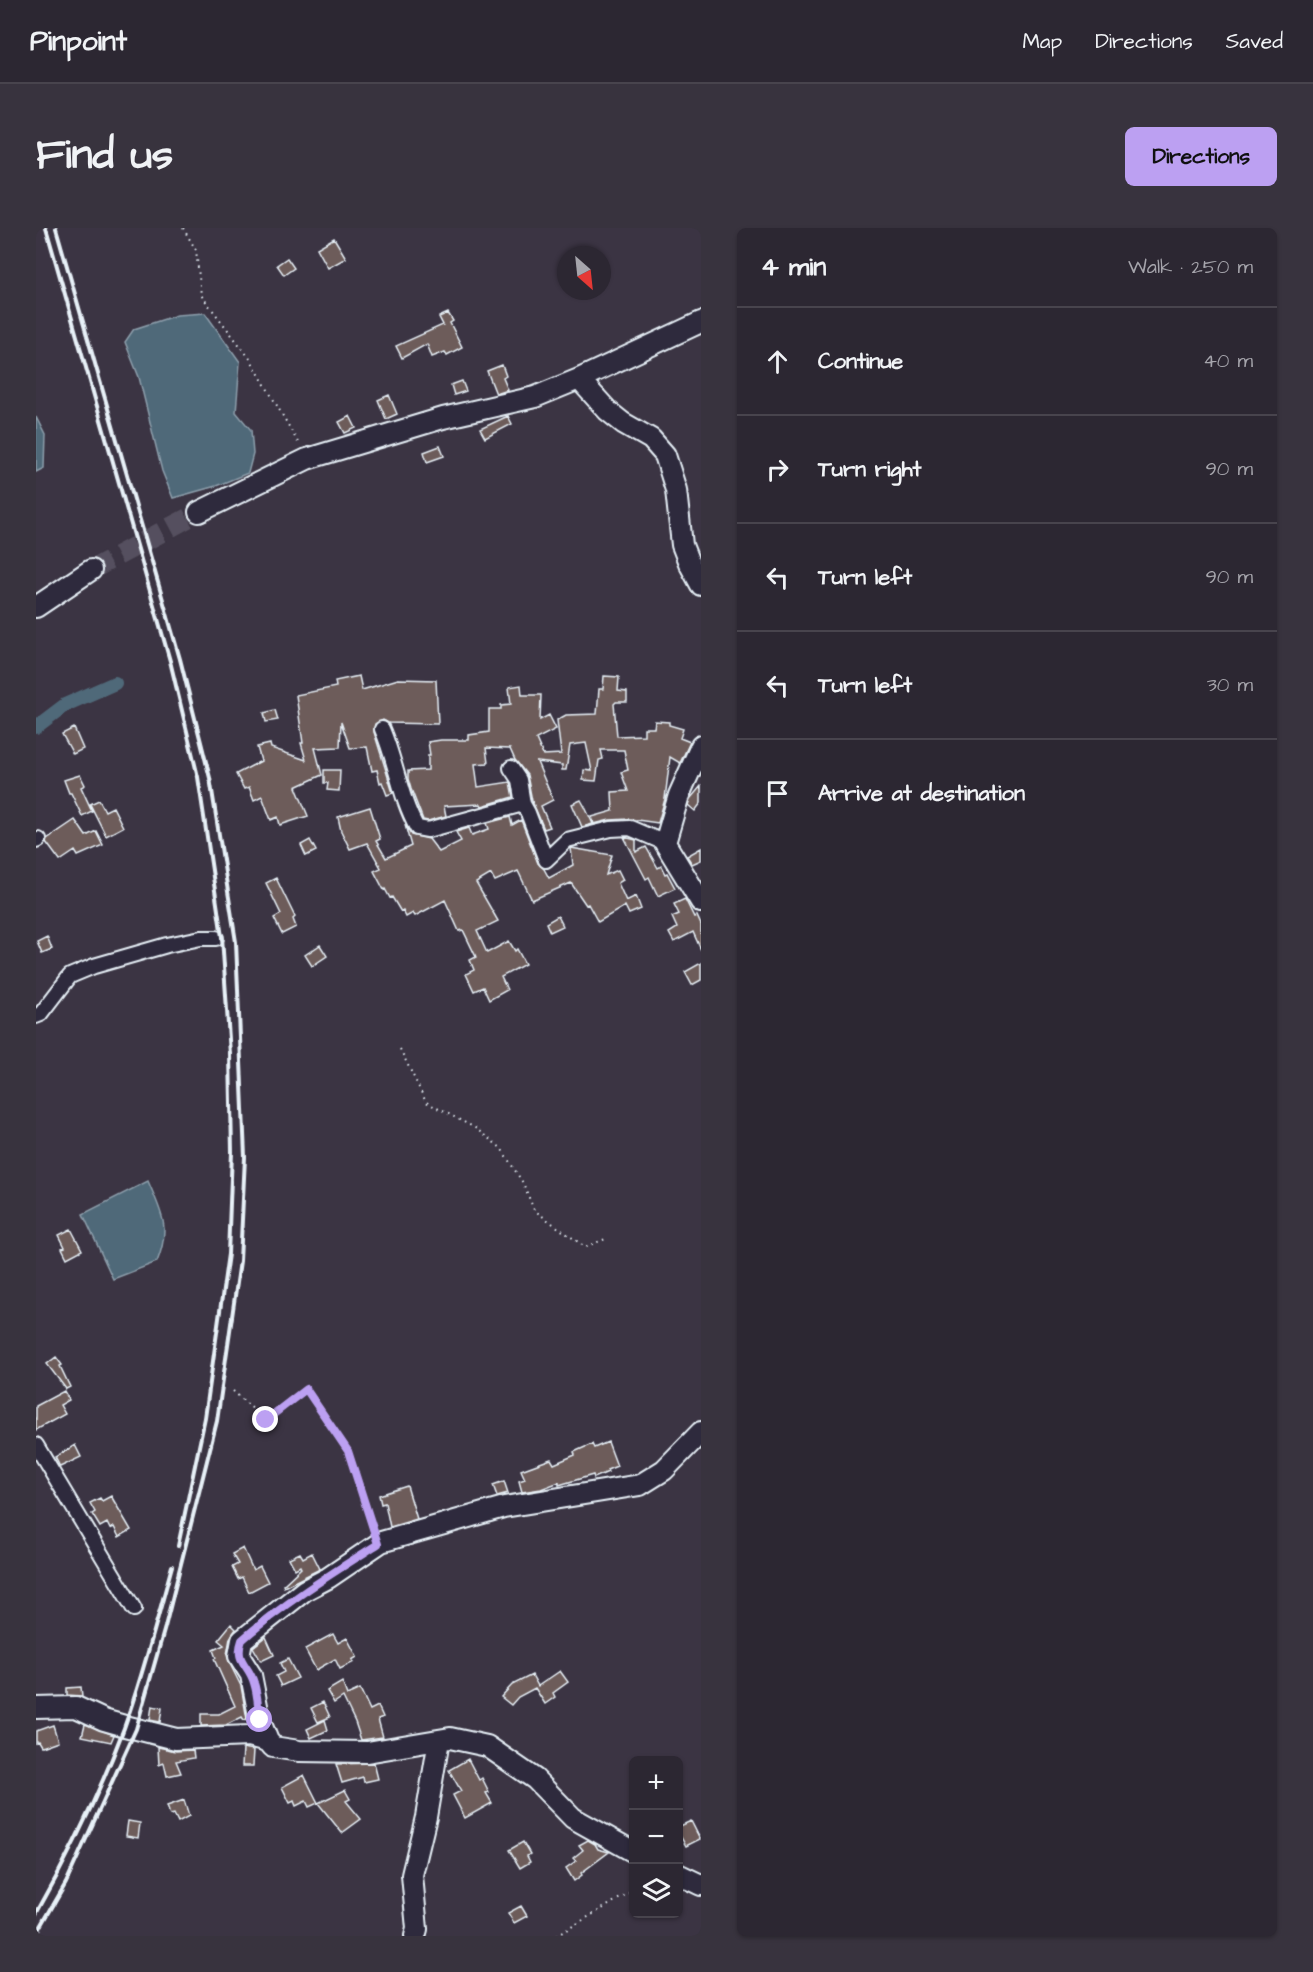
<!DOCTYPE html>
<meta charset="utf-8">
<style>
body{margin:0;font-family:"Architects Daughter",sans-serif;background:#38333e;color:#f1f3f6}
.controls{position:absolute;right:18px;bottom:18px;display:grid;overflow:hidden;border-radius:9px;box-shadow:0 2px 4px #0004}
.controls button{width:54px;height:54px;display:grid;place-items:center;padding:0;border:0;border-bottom:2px solid #48444d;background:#2c2732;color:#f1f3f6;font:30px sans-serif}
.compass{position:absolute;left:521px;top:18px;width:54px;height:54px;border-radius:50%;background:#2c2732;box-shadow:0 2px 4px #0004;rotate:153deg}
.stop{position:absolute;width:18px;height:18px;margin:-14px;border:4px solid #bca0f2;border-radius:50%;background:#fff}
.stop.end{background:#bca0f2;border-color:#fff;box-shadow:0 2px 6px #0008}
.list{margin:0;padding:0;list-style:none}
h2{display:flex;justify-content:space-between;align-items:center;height:78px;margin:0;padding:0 24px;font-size:26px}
h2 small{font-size:20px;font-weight:400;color:#a6a5ac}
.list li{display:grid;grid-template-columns:39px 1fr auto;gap:18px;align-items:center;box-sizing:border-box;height:108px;padding:0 24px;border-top:2px solid #48444d}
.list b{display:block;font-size:22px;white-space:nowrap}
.list em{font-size:20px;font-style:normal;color:#a6a5ac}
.icon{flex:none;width:33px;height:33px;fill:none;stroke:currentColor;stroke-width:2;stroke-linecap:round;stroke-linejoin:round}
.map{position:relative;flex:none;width:665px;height:1708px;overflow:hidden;border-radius:9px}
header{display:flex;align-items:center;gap:36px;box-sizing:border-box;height:84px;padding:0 30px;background:#2c2732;border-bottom:2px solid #48444d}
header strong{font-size:28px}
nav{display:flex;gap:33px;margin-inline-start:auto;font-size:21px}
.intro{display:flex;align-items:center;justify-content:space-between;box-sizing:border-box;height:144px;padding:0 36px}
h1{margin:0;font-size:42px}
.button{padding:15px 27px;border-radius:9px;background:#bca0f2;color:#111;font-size:21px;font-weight:700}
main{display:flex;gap:36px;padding:0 36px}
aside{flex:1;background:#2c2732;border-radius:9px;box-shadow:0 2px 4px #0004}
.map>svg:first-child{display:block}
.water{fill:#506979;stroke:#8d9fac;stroke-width:1.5}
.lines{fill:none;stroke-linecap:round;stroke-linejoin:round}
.canal{stroke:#506979;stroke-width:14}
.building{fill:#6d5c5a;stroke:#e8f1f8;stroke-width:1.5}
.secondary-tunnel{stroke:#55505e;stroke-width:20;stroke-dasharray:20 10;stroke-linecap:butt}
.street-casing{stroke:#e8f1f8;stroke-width:18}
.secondary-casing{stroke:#e8f1f8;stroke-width:24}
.path{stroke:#e8f1f8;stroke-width:2;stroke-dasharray:1.5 4.5;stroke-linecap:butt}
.street{stroke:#2f2a3d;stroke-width:14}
.secondary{stroke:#2f2a3d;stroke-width:20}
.rail{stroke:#e8f1f8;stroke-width:4}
.route{stroke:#bca0f2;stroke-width:8}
</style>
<header>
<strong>Pinpoint</strong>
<nav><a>Map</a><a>Directions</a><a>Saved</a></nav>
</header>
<div class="intro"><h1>Find us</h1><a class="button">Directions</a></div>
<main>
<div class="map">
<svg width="665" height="1708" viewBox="0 0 665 1708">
<rect width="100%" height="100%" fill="#3b3443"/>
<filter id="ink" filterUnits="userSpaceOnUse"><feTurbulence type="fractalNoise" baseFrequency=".0167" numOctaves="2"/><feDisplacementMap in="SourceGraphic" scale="12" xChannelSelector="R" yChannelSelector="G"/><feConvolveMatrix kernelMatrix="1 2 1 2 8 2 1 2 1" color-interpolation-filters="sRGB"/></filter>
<g filter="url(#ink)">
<path class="water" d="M169 85 204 134 200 184 215 202 217 226 212 245 180 258 137 270 126 243 103 149 89 114 98 101 141 87Z
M0 189 9 207 8 240 0 244Z
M112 953C126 986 135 999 121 1034L77 1051 47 986Z"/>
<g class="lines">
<path class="canal" d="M0 499 29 477 79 455"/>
</g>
<path class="building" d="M298 10 310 30 292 40 281 20Z
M251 30 258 40 248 47 241 37Z
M412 85 417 93 414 95 426 119 411 127 409 124 396 129 391 116 366 130 360 118 407 97 403 89Z
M466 137 470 148 467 150 472 162 460 166 451 143Z
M426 153 430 163 418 167 415 157Z
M353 167 361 186 350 191 342 172Z
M314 188 320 200 309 205 303 194Z
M472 188 476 196 449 210 444 201Z
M404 218 408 228 391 234 388 224Z
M323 448 326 462 362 451 400 452 402 496 352 495 347 492 339 496 338 504 357 565 351 567 346 554 344 555 341 542 336 543 331 519 314 520 305 494 304 519 279 520 286 547 260 559 272 588 244 597 242 589 235 592 226 568 218 572 213 559 208 561 200 546 225 533 221 519 234 516 235 520 270 532 265 515H267L260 467 300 459 299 453Z
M568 448 583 449 582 463 591 464V474H580L578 476 581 508 608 507V500H618L619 493 633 494V497L647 501 644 510 654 514 644 535 634 529 629 571 622 595 594 591 574 592 558 596 556 589 577 583 576 564 592 563 585 544 592 542 588 522H565L567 531 563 532 560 553 547 552 548 542 556 543 550 515 534 517 530 542H526V537L501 534 517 572 505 578 514 599 508 601 496 573 491 547 479 532 474 521 450 520 452 535 439 536 442 559 474 554 477 569 446 578 445 576 408 578 410 588 392 593 387 592 375 561 372 551V543L392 542V527H394L392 514 405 512H433V507L453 504V481H465V477L475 476 473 459 485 457 486 467H505L504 492 513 487 520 501 500 511 507 527 525 526 521 492 530 487 561 486 563 461H567Z
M239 482 242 492 230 494 228 485Z
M38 500 47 521 37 526 26 506Z
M288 542H304L303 563 291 562 292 555H288Z
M44 547 49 557 45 559 56 583 46 588 35 565H33L28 552Z
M665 558V575L659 583 652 577 654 571Z
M63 572 69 583 77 579 87 599 70 608 54 576Z
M545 572 549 579 557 596 546 599 536 576Z
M334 579 344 611 340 613 350 630 375 618 369 597 375 607 393 611 403 624 425 613 420 604 433 600 436 607 453 601 451 595 474 589 476 597 485 592 502 635 508 641 513 650 537 637 535 620 576 627 570 647 582 642 587 652 582 655 590 673 600 668 605 681 593 686 589 678 562 694 552 676 550 677 535 655 496 672 482 643 459 653 455 646 440 655 462 693 441 703 451 725 473 713 479 723 481 721 489 736 465 749 471 762 453 772 447 759 438 763 430 746 438 742 434 732 440 729 427 702 423 703 409 672 379 688 377 685 370 689 367 683 365 684 356 669 354 670 349 661 348 662 338 643 345 640 331 615 314 621 305 603 302 589Z
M39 592 50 608 60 603 67 617 42 628 39 623 24 633 10 614 11 611Z
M588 609 600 612V624L610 619 622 640 625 638 629 646 631 645 639 660 622 668 613 649 610 651Z
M274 612 280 623 270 628 265 617Z
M665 620V632L656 636 651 628Z
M240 650 259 689 257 691 260 699 246 706 238 690 245 686 230 655Z
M649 671 658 689 661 688 665 697V722L657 704 638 714 633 705 641 700 636 689 643 686 638 676Z
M522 688 527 698 514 704 510 695Z
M11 708 16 721 6 725 1 713Z
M284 717 291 728 276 738 269 727Z
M665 735V752L656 757 649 744Z
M35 1001 46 1022 31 1030 26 1020 29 1019 23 1007Z
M20 1129 26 1137 24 1138 34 1159 30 1161 11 1136Z
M28 1163 33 1172 24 1177 29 1186 0 1202V1178Z
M572 1214 581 1238 571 1242 572 1244 558 1250 557 1247 523 1257V1254L505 1261 486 1264 483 1253 489 1251 485 1242 515 1231 518 1236 539 1227 538 1224 556 1216 558 1220Z
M39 1217 45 1229 24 1239 19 1229Z
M468 1253 472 1265 461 1268 457 1257Z
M371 1258 381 1291 354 1299 349 1275 345 1276 343 1267Z
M75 1268 95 1302 83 1309 78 1299 74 1301 71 1295 64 1299 56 1286 59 1284 54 1275 64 1270 66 1273Z
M207 1320 217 1342 224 1338 232 1354 213 1364 206 1349 202 1351 196 1339 202 1336 196 1326Z
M264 1325 267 1330 276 1325 284 1341 248 1359 247 1357 265 1340 264 1338 259 1341 253 1330Z
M195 1396 200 1401 194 1410 191 1427 193 1434 205 1458 211 1491 208 1492 206 1489 190 1497 165 1498V1486H183L199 1478 178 1431 180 1430 177 1422 188 1417 182 1412Z
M297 1406 302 1415 311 1410 321 1429 316 1432 318 1434 304 1441 299 1431 280 1442 269 1421Z
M230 1409 238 1427 225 1433 217 1419Z
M252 1431 262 1450 245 1458 240 1448 248 1444 244 1435Z
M524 1443 532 1454 517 1465 519 1469 509 1476 499 1460 482 1469 475 1477 465 1469 476 1457 496 1447 502 1458Z
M306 1454 311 1467 324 1461 334 1482 342 1478 347 1489 342 1491 347 1509 325 1512 319 1494 307 1469 298 1475 291 1463Z
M45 1459 46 1468 31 1467V1460Z
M287 1474 294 1489 282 1494 275 1480Z
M116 1478 126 1480 124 1494 114 1492Z
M289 1492 292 1502 275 1510 271 1501Z
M49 1496 78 1507 75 1514 46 1508Z
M17 1497 22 1513 5 1519 2 1514 0 1515V1503Z
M122 1519 140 1523 157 1522 158 1530 140 1533 145 1545 131 1548 128 1535 123 1537Z
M207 1520 218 1522 217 1538H206Z
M432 1531 443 1552 446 1550 453 1564 450 1565 456 1575 429 1590 417 1567 425 1563 413 1542Z
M338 1535 342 1551 328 1554 327 1549 306 1555 300 1536Z
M268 1547 282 1575 273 1579 270 1573 260 1578 258 1573 254 1575 246 1559Z
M309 1562 314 1571 310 1573 325 1591 306 1605 282 1575Z
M148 1572 153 1588 142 1594 138 1586 134 1587 131 1578Z
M92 1593 104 1595 102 1610 90 1608Z
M655 1593 664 1611 650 1618 642 1604V1599Z
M552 1612 559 1616 562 1621 573 1624 545 1645 546 1647 538 1653 530 1640 540 1633 537 1630 547 1622 543 1617Z
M487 1614 494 1626 491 1628 494 1634 484 1640 473 1622Z
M485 1678 491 1688 478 1695 472 1685Z"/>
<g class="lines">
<path class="secondary-tunnel" d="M55 342 163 284"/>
<defs>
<path id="street" d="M346 501C360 533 364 570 381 600L392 602 487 576
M475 540 483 552 487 576 492 585 510 632 531 612 575 601 594 600 629 615
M0 612 2 611
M0 788 5 786 34 748 58 738 131 717 165 710H180
M0 1217 98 1381"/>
<path id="secondary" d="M543 151 572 183 587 195 615 211 629 227 640 262 646 317 653 335 665 357
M163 284 271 231 407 190 499 169 543 151 665 94
M0 379 55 342
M665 518 643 567 629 615 665 674
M0 1480 40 1479 68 1492 89 1498 140 1511 213 1508 232 1513 237 1519 263 1523 331 1524 414 1510 451 1518 499 1551 537 1590 598 1624
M232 1513 224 1493 215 1447 203 1428 206 1412 269 1362 292 1350 345 1314 468 1279 604 1257 628 1242 665 1204
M642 1646 665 1657
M379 1708 381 1701 376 1647 390 1589 403 1512"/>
</defs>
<use href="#street" class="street-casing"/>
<use href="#secondary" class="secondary-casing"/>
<path class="path" d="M147 0 160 22 165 67 215 132 264 218
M364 821 390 874 439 900 465 920 487 955 498 982 549 1019 572 1010
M197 1163 230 1193 270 1161 312 1223 337 1302
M520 1708 598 1662"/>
<use href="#street" class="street"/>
<use href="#secondary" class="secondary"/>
<path class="rail" d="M10 0 134 433 162 549 186 709 194 826 196 924 192 1026 169 1190 142 1318
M0 1686C34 1626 64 1564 88 1500 107 1447 121 1392 136 1338
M0 1707 30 1655 100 1501 129 1399 181 1193 204 1033 209 929 200 714 174 550 144 431 20 0"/>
</g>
</g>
<g class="lines" filter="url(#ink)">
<path class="route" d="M224 1492C222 1480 222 1467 218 1455 213 1436 198 1434 206 1412 248 1375 295 1346 342 1316L312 1223 270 1161 230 1192"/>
</g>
</svg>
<div class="controls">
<button>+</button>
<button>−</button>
<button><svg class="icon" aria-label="layers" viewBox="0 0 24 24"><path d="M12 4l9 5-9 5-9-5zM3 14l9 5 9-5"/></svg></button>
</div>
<svg class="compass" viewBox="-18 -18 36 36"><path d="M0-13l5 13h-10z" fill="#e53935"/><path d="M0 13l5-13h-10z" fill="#a6a5ac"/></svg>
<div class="stop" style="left:224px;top:1492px"></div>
<div class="stop end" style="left:230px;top:1192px"></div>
</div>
<aside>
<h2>4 min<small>Walk · 250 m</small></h2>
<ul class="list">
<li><svg class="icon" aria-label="ahead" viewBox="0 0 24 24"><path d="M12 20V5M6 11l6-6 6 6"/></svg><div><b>Continue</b></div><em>40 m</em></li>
<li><svg class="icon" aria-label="right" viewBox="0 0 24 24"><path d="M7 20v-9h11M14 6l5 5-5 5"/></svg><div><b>Turn right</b></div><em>90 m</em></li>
<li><svg class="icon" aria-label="left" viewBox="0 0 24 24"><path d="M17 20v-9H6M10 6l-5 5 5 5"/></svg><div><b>Turn left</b></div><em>90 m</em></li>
<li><svg class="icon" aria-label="left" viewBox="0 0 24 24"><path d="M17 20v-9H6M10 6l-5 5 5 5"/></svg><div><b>Turn left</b></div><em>30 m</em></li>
<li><svg class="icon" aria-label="arrive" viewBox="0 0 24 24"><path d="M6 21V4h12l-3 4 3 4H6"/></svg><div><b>Arrive at destination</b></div></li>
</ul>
</aside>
</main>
